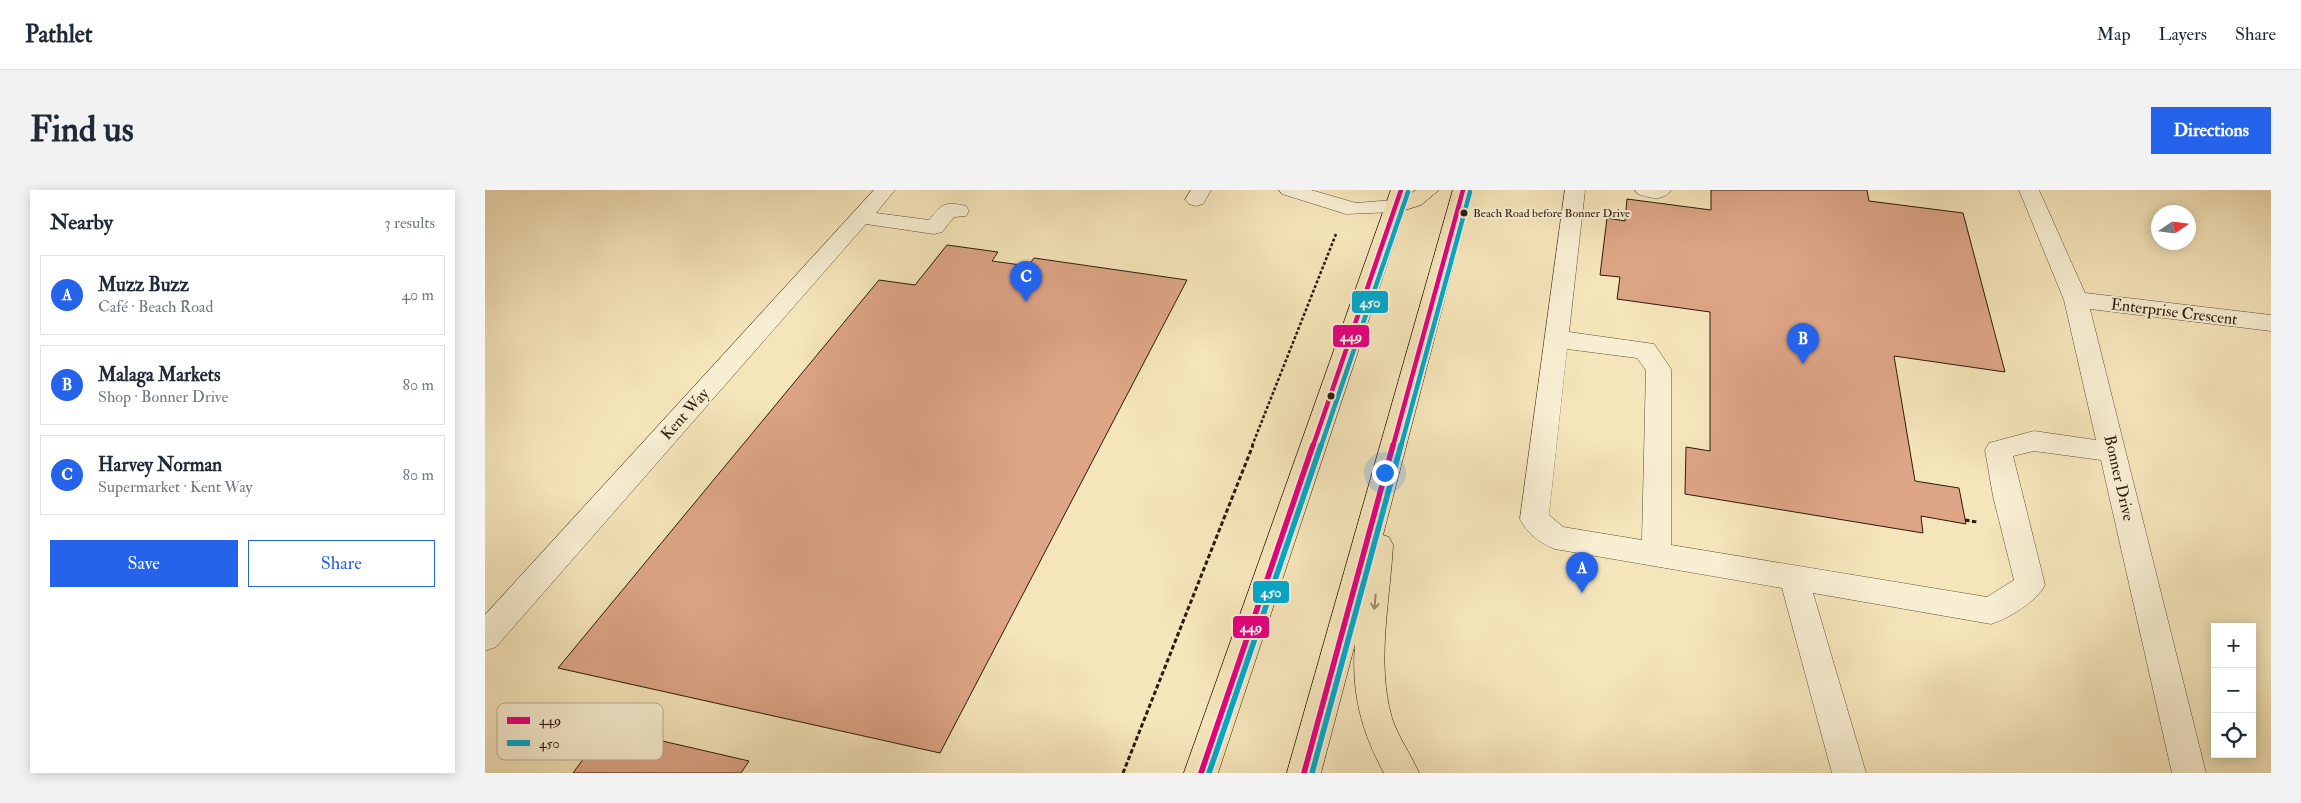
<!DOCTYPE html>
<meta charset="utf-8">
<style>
body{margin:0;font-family:"IM FELL Double Pica",serif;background:#f2f2f3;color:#1f2937}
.controls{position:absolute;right:15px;bottom:15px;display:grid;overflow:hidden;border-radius:0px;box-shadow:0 2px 12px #0003}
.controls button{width:45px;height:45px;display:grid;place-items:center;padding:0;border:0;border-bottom:1px solid #e0e1e3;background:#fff;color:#1f2937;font:25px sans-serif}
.compass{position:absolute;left:1666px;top:15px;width:45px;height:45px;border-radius:50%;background:#fff;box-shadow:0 2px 12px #0003;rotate:77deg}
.you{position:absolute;left:899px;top:282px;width:18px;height:18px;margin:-12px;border:4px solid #fff;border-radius:50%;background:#1a73e8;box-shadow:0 0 0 8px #1a73e833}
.badge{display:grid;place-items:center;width:32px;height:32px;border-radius:50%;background:#2563eb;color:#fff;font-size:16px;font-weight:700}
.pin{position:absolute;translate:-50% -41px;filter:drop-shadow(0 1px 2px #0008)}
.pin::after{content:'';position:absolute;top:26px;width:18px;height:15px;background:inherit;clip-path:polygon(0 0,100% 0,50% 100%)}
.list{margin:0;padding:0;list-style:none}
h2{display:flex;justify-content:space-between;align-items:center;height:65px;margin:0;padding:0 20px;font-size:21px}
h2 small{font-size:16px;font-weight:400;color:#747a83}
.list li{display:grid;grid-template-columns:32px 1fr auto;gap:15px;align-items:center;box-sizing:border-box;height:80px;margin:0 10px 10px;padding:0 10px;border:1px solid #e0e1e3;border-radius:0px}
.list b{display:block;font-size:19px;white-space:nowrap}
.list p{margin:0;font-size:16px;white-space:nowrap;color:#747a83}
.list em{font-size:16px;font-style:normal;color:#747a83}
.actions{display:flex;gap:10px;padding:15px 20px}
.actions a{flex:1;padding:11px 0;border:1px solid #2563eb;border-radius:0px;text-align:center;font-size:18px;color:#2563eb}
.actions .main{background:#2563eb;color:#fff}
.icon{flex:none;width:28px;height:28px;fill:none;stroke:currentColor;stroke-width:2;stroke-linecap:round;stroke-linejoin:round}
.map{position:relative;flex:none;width:1786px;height:583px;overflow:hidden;border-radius:0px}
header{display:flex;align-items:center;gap:30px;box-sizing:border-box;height:70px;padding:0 25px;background:#fff;border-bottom:1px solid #e0e1e3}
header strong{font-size:24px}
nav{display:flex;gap:28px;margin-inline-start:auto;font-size:18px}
.intro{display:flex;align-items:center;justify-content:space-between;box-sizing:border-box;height:120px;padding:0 30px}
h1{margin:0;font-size:35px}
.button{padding:12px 22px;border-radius:0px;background:#2563eb;color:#fff;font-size:18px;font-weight:700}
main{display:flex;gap:30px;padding:0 30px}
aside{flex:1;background:#fff;border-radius:0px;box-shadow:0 2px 12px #0003}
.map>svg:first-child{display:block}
.building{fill:#dda586;stroke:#2d1a0c}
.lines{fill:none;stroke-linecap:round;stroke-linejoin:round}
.minor-casing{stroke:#5f4d38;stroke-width:1}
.major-casing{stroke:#2d1a0c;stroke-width:1}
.path-far1{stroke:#2d1a0c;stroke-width:2.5;stroke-dasharray:3 2;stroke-linecap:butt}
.path{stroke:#2d1a0c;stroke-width:3;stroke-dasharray:4.5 2.5;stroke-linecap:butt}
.minor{fill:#f8eed2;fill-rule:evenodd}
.major{fill:#f5e5ba;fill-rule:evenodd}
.bus-1-far1-casing{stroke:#f8eed2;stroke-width:8}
.bus-1-casing{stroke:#f8eed2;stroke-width:9}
.bus-2-far1-casing{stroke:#f8eed2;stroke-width:8}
.bus-2-casing{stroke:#f8eed2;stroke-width:9}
.bus-1-far1{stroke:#e5007d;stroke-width:4.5}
.bus-1{stroke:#e5007d;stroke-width:5.5}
.bus-2-far1{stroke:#00a9ce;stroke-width:4.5}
.bus-2{stroke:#00a9ce;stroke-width:5.5}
.oneway{stroke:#9b8a6c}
.bus-dot{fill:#2d1a0c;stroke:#f8eed2;stroke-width:2}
.labels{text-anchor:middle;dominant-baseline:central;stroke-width:4;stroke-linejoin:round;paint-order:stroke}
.far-bus-label{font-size:12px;fill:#2d1a0c;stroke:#f8eed2;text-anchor:start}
.street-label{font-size:16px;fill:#2d1a0c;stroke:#f8eed2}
.key{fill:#f8eed2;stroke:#bbae97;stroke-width:1}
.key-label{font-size:14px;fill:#2d1a0c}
.line-badge{stroke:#f8eed2;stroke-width:2}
.badge-label{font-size:14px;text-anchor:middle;font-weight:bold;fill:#fff}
</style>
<header>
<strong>Pathlet</strong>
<nav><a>Map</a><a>Layers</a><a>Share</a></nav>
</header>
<div class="intro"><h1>Find us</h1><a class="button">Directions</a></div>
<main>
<aside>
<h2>Nearby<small>3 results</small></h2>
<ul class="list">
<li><span class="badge">A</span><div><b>Muzz Buzz</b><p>Café · Beach Road</p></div><em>40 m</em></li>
<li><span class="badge">B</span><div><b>Malaga Markets</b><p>Shop · Bonner Drive</p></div><em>80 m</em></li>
<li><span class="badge">C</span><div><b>Harvey Norman</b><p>Supermarket · Kent Way</p></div><em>80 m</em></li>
</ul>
<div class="actions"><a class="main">Save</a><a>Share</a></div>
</aside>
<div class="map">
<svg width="1786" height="583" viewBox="0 0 1786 583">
<rect width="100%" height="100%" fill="#f5e5ba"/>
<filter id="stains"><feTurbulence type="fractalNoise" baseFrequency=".004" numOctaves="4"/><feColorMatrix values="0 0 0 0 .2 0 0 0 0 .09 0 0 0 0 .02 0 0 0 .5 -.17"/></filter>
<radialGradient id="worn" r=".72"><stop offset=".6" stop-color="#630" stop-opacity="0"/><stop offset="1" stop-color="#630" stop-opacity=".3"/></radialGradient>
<path class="building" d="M1226 0H1382L1384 11 1478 23 1520 182 1409 166 1430 291 1474 298 1481 334 1436 326 1438 343 1200 304 1201 257 1225 261V122L1132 109 1135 87 1115 85 1122 28 1140 31 1142 9 1226 20Z
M462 55 513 62 507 71 543 76 549 68 702 90 455 563 73 478 394 90 430 95Z
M121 538 264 571 256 583H88Z"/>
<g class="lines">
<defs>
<path id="minor" d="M389 0H410L391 23 444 30C457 14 460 11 481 16L484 21 481 26 469 27 457 42 449 44 381 34 11 457 0 461V425Z
M706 0H726L718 14 711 16 704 14 700 10Z
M794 0H826L871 13 909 10 917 11 920 16 917 21 909 22 861 24 797 4Z
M1080 0H1100L1084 142 1169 154 1186 179V355L1502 407 1529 390 1508 306 1500 260 1504 253 1549 241 1611 250 1579 110 1534 0H1554L1600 103 1786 125V141L1605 119 1721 583H1687L1616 270 1549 261 1528 266 1560 395C1551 412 1524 428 1506 434L1328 403 1381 583H1347L1297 398 1070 359C1056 354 1042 343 1035 329ZM1082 159 1152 168 1161 180 1157 350 1078 337 1064 325Z
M1150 0H1186C1178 12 1165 8 1153 4Z"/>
<path id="major" d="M906 0H926L925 4 931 0H954L936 15 920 20 733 583H699Z
M968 0H988L898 345 904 347 908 355C905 411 891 473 907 528 913 547 926 564 934 583H899C876 541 866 502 870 454L836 583H802Z"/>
</defs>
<use href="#minor" class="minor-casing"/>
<use href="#major" class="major-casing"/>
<path class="path-far1" d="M767 256 851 44"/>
<path class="path" d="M1480 330 1492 332
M638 583 768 255"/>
<use href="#minor" class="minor"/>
<use href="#major" class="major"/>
<defs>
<path id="bus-1-far1" d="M828 256 916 0
M908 256 978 0"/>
<path id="bus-1" d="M716 583 828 255
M819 583 908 255"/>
<path id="bus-2-far1" d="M836 256 923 2
M916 256 985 2"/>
<path id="bus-2" d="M724 583 836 255
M827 583 916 255"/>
</defs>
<use href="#bus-1-far1" class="bus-1-far1-casing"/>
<use href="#bus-1" class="bus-1-casing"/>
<use href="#bus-2-far1" class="bus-2-far1-casing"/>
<use href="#bus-2" class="bus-2-casing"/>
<use href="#bus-1-far1" class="bus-1-far1"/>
<use href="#bus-1" class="bus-1"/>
<use href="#bus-2-far1" class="bus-2-far1"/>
<use href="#bus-2" class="bus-2"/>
</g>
<defs><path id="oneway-shaft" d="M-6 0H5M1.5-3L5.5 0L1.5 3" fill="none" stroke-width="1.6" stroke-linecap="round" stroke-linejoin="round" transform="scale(1.25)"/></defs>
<use class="oneway" href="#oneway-shaft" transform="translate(890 412) rotate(95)"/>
<g class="bus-dot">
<circle cx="979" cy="23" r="4.5"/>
<circle cx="846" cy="206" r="4.5"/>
</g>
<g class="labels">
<g class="far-bus-label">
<text x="988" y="23">Beach Road before Bonner Drive</text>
</g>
<g class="street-label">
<text transform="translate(1689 122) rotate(7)">Enterprise Crescent</text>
<text transform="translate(200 224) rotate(-48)">Kent Way</text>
<text transform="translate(1634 288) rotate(77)">Bonner Drive</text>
</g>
</g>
<rect x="12" y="513" width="166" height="57" rx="8" class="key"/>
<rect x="22" y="527" width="23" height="7" fill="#e5007d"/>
<rect x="22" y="550" width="23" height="6" fill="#00a9ce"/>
<g class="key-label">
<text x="54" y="535">449</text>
<text x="54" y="558">450</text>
</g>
<g class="line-badge">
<rect x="866" y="100" width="38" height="24" rx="5" fill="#00a9ce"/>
<rect x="847" y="134" width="38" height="24" rx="5" fill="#e5007d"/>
<rect x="767" y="390" width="38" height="24" rx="5" fill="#00a9ce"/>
<rect x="747" y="425" width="38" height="24" rx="5" fill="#e5007d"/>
</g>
<g class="badge-label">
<text x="885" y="117">450</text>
<text x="866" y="151">449</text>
<text x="786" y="407">450</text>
<text x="766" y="442">449</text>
</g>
<rect width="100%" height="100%" filter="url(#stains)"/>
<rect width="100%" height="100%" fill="url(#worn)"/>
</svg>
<div class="controls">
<button>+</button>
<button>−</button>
<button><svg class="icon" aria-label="locate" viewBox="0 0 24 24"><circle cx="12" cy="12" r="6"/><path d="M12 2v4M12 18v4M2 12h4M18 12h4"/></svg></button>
</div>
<svg class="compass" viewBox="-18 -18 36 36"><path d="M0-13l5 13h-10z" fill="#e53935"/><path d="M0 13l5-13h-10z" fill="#747a83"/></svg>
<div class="you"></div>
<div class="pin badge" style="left:1097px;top:403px">A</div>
<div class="pin badge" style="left:1318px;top:174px">B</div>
<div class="pin badge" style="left:541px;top:112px">C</div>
</div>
</main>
